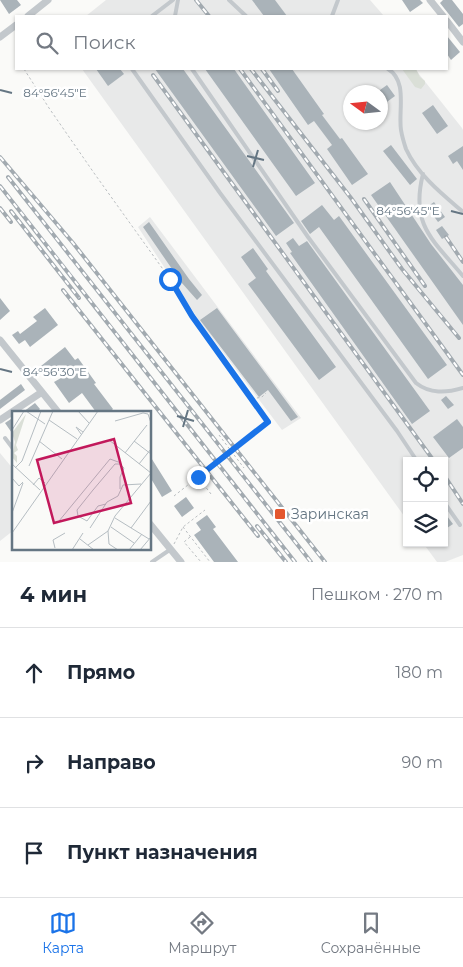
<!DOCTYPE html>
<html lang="ru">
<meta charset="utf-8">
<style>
body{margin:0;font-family:Montserrat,sans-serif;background:#f2f2f3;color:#1f2937}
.controls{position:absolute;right:15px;bottom:15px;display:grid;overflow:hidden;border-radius:0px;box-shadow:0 1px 4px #0004}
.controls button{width:45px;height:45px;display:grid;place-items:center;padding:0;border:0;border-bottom:1px solid #e0e1e3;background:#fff;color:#1f2937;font:25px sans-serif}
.compass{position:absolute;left:343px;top:85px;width:45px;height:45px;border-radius:50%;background:#fff;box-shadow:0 1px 4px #0004;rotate:285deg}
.stop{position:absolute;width:15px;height:15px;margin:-11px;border:4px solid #1a73e8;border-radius:50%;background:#fff}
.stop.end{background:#1a73e8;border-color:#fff;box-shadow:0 1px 5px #0008}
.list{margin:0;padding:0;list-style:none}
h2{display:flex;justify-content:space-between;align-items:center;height:65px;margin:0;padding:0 20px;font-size:21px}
h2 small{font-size:16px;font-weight:400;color:#747a83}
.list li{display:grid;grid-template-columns:32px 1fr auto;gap:15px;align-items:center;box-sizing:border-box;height:90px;padding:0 20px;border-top:1px solid #e0e1e3}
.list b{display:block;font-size:19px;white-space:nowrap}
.list em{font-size:16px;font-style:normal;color:#747a83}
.icon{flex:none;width:28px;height:28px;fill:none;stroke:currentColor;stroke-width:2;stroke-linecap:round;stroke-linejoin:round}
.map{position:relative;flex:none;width:463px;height:562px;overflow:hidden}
.search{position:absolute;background:#fff;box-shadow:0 1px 4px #0004;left:15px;right:15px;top:15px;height:55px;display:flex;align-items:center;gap:12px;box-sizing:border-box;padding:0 18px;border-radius:0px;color:#747a83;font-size:19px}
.sheet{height:335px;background:#fff}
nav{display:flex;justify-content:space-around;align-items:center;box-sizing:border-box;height:70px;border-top:1px solid #e0e1e3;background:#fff;font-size:14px;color:#747a83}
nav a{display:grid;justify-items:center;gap:2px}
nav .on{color:#1a73e8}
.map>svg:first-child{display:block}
.built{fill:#e8e9e9;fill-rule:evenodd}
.green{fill:#dadfd7}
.building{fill:#aab3b9}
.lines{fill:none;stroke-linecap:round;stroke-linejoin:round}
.path{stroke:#bbbfc2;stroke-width:1;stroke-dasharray:2.5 2.5;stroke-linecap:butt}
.service{stroke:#c3c8cc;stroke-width:4}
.minor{stroke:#c3c8cc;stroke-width:7}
.rail-casing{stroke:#a2aab0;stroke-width:4}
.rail{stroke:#fff;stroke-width:2;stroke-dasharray:5.5;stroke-linecap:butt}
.path-bridge{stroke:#bbbfc2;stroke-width:1;stroke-dasharray:2.5 2.5;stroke-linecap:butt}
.route{stroke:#1a73e8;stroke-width:6}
.ticks{fill:none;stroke:#657683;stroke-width:2}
.poi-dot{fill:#e4572e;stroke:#fff;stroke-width:2}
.labels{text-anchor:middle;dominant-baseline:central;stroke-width:5;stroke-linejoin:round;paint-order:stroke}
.poi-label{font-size:14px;fill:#657683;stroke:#fff;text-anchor:start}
.inset-road{fill:none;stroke:#b5bdc2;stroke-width:1}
.view{fill:#c2185b;fill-opacity:0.15;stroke:#c2185b;stroke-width:2.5}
.inset-edge{fill:none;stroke:#657683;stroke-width:2.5}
.ticks-label{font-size:12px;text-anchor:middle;fill:#657683;stroke:#fff;stroke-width:5;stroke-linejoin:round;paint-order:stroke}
</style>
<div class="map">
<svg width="463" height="562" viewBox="0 0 463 562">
<rect width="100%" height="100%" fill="#fafaf8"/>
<path class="built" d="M106 0H370L384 16H86Z
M82 69H415L462 128 463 130V555L445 562H437L423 543H444V461H407V520ZM350 92H380V122H350Z
M150 217 301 418 282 430 200 322 138 227Z
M0 453 14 470V530L0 541Z"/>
<path class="green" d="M402 69H416L420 77 425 81V84L421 89 415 87Z"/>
<path class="building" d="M0 0H17L21 5 9 14Z
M252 0H275L287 16H264Z
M402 0H420L423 3 410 12Z
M443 0H452L463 14V24L459 27 440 3Z
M447 36 460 52 451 60 447 54Z
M96 69H120L124 74 108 86Z
M155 69H183L294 223 276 236Z
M205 69H234L315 183 296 196Z
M269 69H292L324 114 322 115 340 139 342 138 368 174 352 185 327 149 332 145 314 121 308 125Z
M387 85 395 96 380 107V90Z
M433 105 448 126 437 134 422 113Z
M391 145 417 179 410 185 383 151Z
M463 146V170L457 161 453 164 448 156Z
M390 182 431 244 463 285V325L371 195Z
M434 202 445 217 438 222 427 207Z
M322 205 334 220 339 216 447 365 428 379 319 227 310 234 301 221Z
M149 222 189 279 202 295 197 300 181 282 143 227Z
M442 226 449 235 442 239 436 230Z
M293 238 299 246 307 241 430 411 412 424 290 253 292 252 286 243Z
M253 248 268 269 266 271 336 367 319 380 248 284 256 278 241 257Z
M0 298 10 311 0 320Z
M45 308 58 325 30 347 25 340 19 344 12 335 18 331 20 334 37 321 33 317Z
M217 308 298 417 291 421 268 390 259 397 200 320Z
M65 347 75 360 78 358 96 383 94 384 113 409 110 412H96L82 393 69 403 54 382 61 378 55 370 48 375 41 366Z
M21 384 25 390 0 409V400Z
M446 396 454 405 448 409 441 400Z
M35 403 40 409 37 412H23Z
M14 417V436L5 423Z
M457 419 463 427V448L449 458 433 437Z
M150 456 172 491 162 497 150 477Z
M186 497 194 508 182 517 174 506Z
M444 512 453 524 444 530Z
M207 515 216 527 213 529 238 562H214L194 535 201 530 196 523Z"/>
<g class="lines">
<path class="path" d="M24 69 49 108 94 173 170 279 192 316 268 422
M252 399 262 397 266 393
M219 435 244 468
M174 496 198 477
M183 527 210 562
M190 537 184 542 201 562
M174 544 183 527 205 510"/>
<path class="service" d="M229 0 246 16
M152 16 173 0
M175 16 178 0
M332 16 338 0
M132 69 220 193 397 431 417 461
M192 69 308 237 416 383C430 394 446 393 463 388
M388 69C408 81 398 111 401 130 402 136 404 143 406 149 418 175 442 194 463 212
M423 174C410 225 433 240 463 276
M5 438 14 450
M444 502 460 525
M152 562 171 549"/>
<path class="minor" d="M430 0 443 16
M28 16 48 0
M447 21 463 42
M0 37 16 25
M0 340 58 412
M0 420 42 392
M150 524 181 562"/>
<defs>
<path id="rail" d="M196 0 209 16
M240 69 463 375
M251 69 351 198 402 269 459 338
M262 69 278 91
M153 75 434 461
M0 157 73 243 325 562
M8 177 311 562
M0 186C99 311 196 437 295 562
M364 199 425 286
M0 208 11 222
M11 211 79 298
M446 237 463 262
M63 290 258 536
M444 475 463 504
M257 526 286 562"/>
</defs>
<use href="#rail" class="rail-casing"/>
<use href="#rail" class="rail"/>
<path class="path-bridge" d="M211 494 198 477 268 422"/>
</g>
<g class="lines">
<path class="route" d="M170 279 192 316 268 422 198 477"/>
</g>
<path class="ticks" d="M0 90 12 93M247 156 264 160M253 167 258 150M451 211 463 214M0 369 12 372M177 416 194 421M183 427 188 410"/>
<rect class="poi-dot" x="274" y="508" width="12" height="12" rx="2.5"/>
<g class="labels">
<g class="poi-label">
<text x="291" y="514">Заринская</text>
</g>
</g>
<g transform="translate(12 411)">
<rect width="139" height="139" fill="#fafaf8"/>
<path d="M14 3 4 34 6 39 2 42 5 45V52L0 46 3 31 0 22Z" fill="#dadfd7"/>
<path class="inset-road" d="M14 0 33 13M66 0 77 12M37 9 65 28M103 10 131 2 136 3 139 12M0 19 12 0M69 23 64 16 71 21M97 29 139 62M27 30 50 48M122 30 139 43M113 42 135 14M0 53 28 79M127 53 139 38M17 55 41 0M3 57 10 50 29 0M0 67 7 75 11 71M21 74 27 67 33 72M94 93 86 95 75 110 66 105 65 99 81 79 103 53H108L112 57 108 66V78M0 102 11 72M103 107 137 128M47 110 98 48 109 52M99 116 122 132M78 117 95 91 106 85 111 74 129 73M119 117 139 90M96 120 97 133 106 139M0 122 86 0M68 128 82 139M76 134 96 120 103 105 139 62M43 137 41 129 53 122M60 139 71 122M117 139 130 123M128 139 139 126"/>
<path class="view" d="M102 28 119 92 42 112 25 49Z"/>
<rect width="139" height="139" class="inset-edge"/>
</g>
<g class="ticks-label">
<text x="55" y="97">84°56'45"E</text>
<text x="408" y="215">84°56'45"E</text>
<text x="55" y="376">84°56'30"E</text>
</g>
</svg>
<div class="controls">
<button><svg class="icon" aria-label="locate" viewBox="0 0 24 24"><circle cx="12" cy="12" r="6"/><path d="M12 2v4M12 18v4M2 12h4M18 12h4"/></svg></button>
<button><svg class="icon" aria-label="layers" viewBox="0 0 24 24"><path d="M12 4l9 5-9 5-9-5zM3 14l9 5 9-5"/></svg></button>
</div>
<svg class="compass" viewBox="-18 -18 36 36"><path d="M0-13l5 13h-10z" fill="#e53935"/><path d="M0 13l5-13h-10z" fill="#747a83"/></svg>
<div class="stop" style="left:170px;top:279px"></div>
<div class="stop end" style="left:198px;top:477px"></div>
<div class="search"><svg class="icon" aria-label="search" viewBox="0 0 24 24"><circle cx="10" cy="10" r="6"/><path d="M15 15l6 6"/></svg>Поиск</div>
</div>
<section class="sheet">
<h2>4 мин<small>Пешком · 270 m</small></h2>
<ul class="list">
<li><svg class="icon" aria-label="ahead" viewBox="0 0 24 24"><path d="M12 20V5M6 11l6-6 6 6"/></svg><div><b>Прямо</b></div><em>180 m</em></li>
<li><svg class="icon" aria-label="right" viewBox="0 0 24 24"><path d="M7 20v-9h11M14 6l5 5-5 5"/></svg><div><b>Направо</b></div><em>90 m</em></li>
<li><svg class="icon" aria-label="arrive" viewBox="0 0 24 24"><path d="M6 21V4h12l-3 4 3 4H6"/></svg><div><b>Пункт назначения</b></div></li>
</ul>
</section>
<nav>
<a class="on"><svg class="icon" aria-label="map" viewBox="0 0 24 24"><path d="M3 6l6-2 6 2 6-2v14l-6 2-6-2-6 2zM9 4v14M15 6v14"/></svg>Карта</a>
<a><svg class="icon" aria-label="directions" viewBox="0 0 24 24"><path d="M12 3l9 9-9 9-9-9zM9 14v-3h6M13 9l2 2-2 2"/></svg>Маршрут</a>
<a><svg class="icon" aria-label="saved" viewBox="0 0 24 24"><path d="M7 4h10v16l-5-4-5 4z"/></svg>Сохранённые</a>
</nav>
